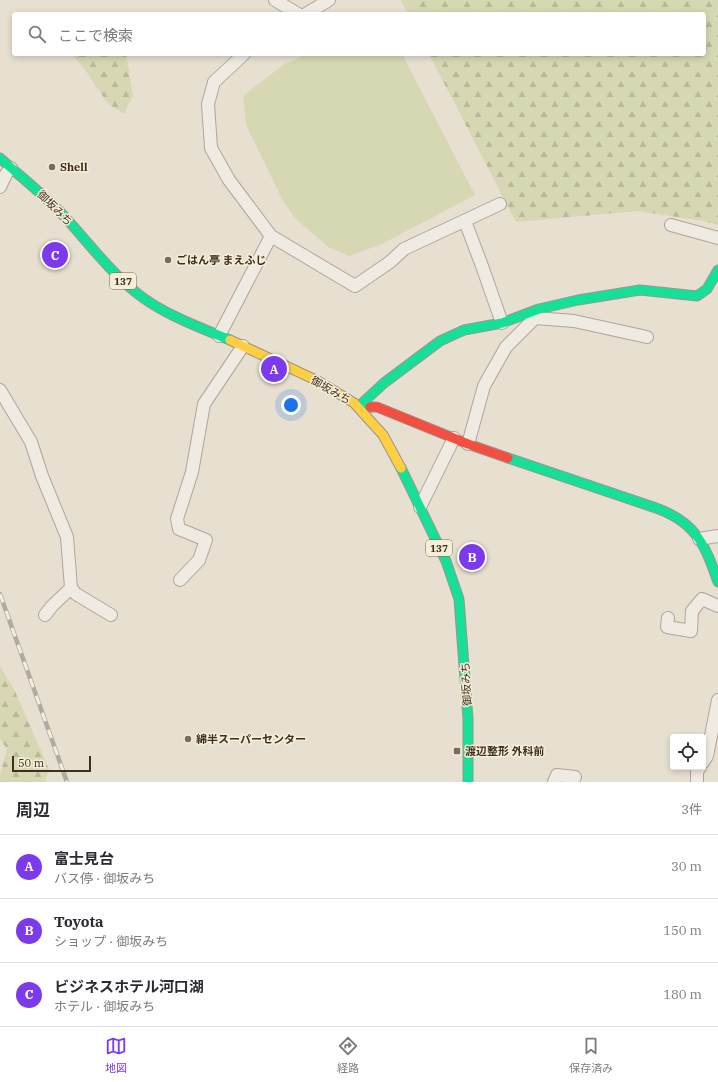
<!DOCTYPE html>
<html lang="ja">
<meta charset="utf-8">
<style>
body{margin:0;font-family:"IBM Plex Serif","Noto Sans JP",serif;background:#f2f2f3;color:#2b2b33}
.controls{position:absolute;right:12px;bottom:12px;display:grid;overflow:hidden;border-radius:4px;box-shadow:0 2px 6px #0003}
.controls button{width:36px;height:36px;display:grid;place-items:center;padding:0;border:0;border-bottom:1px solid #e1e1e2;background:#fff;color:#2b2b33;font:20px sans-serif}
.scale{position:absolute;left:12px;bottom:10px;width:79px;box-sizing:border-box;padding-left:4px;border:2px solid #3d2e20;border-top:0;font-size:11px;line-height:14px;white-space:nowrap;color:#3d2e20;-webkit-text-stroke:3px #f7eed8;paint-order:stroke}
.you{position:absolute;left:291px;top:405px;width:14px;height:14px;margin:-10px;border:3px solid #fff;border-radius:50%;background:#1a73e8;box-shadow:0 0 0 6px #1a73e833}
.badge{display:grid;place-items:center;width:26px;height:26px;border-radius:50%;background:#7c3aed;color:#fff;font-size:13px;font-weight:700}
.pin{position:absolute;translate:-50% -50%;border:2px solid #fff;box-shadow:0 1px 4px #0006}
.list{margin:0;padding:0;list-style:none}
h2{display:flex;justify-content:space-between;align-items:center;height:52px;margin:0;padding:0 16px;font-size:17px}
h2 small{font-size:13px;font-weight:400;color:#7c7c81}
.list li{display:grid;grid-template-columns:26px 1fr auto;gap:12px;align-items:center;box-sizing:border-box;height:64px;padding:0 16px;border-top:1px solid #e1e1e2}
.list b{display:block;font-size:15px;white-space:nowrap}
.list p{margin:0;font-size:13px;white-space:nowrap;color:#7c7c81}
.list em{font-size:13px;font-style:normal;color:#7c7c81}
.icon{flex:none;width:22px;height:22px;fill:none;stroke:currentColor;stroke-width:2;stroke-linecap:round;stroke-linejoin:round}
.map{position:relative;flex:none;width:718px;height:782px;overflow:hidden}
.search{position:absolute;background:#fff;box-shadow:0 2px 6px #0003;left:12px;right:12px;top:12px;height:44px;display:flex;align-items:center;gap:10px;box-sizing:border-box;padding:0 14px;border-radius:4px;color:#7c7c81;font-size:15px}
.sheet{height:244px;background:#fff}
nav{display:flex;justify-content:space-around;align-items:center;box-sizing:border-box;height:56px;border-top:1px solid #e1e1e2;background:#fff;font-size:11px;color:#7c7c81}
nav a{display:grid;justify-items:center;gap:2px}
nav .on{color:#7c3aed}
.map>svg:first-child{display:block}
.forest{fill:url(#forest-firs)}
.pitch{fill:#d6d7b3}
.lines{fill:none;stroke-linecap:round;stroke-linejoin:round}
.street-casing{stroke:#ada599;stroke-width:14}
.fast-casing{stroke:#9c958a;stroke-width:11}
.slow-casing{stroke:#9c958a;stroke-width:11}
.jam-casing{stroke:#9c958a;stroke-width:11}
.street{stroke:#efebe3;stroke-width:12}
.fast{stroke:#16e098;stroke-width:9}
.slow{stroke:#ffcf43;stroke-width:9}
.jam{stroke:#f24e42;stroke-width:9}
.rail-casing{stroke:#afaaa2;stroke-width:4.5}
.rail{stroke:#f7eed8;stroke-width:3;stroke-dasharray:9;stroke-linecap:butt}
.poi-dot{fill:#786c5e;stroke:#f7eed8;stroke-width:1.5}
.labels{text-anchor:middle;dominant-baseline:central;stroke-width:3;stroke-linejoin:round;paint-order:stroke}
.shield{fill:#f7eed8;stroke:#756857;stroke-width:1}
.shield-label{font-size:10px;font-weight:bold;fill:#3d2e20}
.poi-label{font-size:11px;font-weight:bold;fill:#3d2e20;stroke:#f7eed8;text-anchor:start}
.street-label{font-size:11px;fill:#3d2e20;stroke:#f7eed8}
</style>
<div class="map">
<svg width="718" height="782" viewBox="0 0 718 782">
<defs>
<pattern id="forest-firs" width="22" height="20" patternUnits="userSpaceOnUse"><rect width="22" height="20" fill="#d6d7b3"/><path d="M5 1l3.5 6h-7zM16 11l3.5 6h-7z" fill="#b9b99a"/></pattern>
</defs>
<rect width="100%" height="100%" fill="#e7e0d1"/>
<path class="forest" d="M401 0H718V225L703 221 638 211 516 222 429 54H704V14H408Z
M72 54H126L133 96 124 114 108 104 88 74Z
M0 666 14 689 49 769 45 782H0V775L7 749 0 739Z"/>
<path class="pitch" d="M307 54H402L475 195 382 244 349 256 328 247 295 218 283 201 246 125 243 96 283 65Z"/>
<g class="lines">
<defs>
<path id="street" d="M275 0 298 14
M306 14 329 0
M0 187 6 174 11 168
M465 221 482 266 502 323
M671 225 718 238
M271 236 355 286 390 262 404 249 500 204
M219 336 271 236 229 180 211 148 208 104 214 82 244 54
M0 390 31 442 42 476 67 537 71 588 52 606 45 615
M468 444 484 386 506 347 535 318 574 321 647 337
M420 507 454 438
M699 539 718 536
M180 580 199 560 206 540 179 529 177 519 192 472 204 404 243 346
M71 588 76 594 111 615
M668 618 667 627 691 631 692 611 702 599 718 606
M703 762 707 756 718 700
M554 782 557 775 575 777
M697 782V772L700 767"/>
<path id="fast" d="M0 158C21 177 44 195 63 215 88 242 109 271 138 294 163 314 201 328 230 340
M370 407H358L384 383 440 341 464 330 502 323 539 309 578 300 640 290 697 296 707 289 718 270
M508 458 656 508C696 522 705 545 718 582
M401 468 446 561 459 599 468 719V782"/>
<path id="slow" d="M230 340 318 381 354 403 383 435 401 468"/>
<path id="jam" d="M370 407H377L468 444 508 458"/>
</defs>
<use href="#street" class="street-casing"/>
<use href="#fast" class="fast-casing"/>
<use href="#slow" class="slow-casing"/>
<use href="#jam" class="jam-casing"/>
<use href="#street" class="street"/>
<use href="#fast" class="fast"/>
<use href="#slow" class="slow"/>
<use href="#jam" class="jam"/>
<defs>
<path id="rail" d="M0 594 67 782"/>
</defs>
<use href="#rail" class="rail-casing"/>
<use href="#rail" class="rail"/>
</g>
<g class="poi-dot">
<circle cx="52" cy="167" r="4"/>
<circle cx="168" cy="260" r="4"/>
<circle cx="188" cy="739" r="4"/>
<rect x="453" y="747" width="8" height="8" rx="2"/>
</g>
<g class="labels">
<g class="shield">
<rect x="110" y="273" width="26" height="16" rx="3"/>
<rect x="426" y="540" width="26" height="16" rx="3"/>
</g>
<g class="shield-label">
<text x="123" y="281">137</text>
<text x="439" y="548">137</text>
</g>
<g class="poi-label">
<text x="60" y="167">Shell</text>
<text x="176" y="260">ごはん亭 まえふじ</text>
<text x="196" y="739">綿半スーパーセンター</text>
<text x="465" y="751">渡辺整形 外科前</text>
</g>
<g class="street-label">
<text transform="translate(55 208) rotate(45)">御坂みち</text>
<text transform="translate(331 390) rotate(30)">御坂みち</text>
<text transform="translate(466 684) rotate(-93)">御坂みち</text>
</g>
</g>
</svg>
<div class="controls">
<button><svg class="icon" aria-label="locate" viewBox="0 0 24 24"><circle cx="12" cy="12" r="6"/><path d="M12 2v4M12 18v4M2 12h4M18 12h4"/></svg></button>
</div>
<div class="scale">50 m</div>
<div class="you"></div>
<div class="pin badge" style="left:274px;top:369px">A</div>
<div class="pin badge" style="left:472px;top:557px">B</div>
<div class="pin badge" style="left:55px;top:255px">C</div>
<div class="search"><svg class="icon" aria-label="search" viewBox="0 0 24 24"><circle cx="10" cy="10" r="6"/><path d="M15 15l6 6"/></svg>ここで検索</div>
</div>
<section class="sheet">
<h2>周辺<small>3件</small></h2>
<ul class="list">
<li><span class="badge">A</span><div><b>富士見台</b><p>バス停 · 御坂みち</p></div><em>30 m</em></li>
<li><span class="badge">B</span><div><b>Toyota</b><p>ショップ · 御坂みち</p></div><em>150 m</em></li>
<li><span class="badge">C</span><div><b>ビジネスホテル河口湖</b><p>ホテル · 御坂みち</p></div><em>180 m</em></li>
</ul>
</section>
<nav>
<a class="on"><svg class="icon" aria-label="map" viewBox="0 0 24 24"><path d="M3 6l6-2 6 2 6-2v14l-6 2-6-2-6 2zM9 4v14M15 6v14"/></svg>地図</a>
<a><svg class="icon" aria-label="directions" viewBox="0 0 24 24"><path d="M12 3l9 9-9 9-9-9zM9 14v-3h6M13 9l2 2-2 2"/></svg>経路</a>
<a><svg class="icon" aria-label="saved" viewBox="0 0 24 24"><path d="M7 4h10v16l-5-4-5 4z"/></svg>保存済み</a>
</nav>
